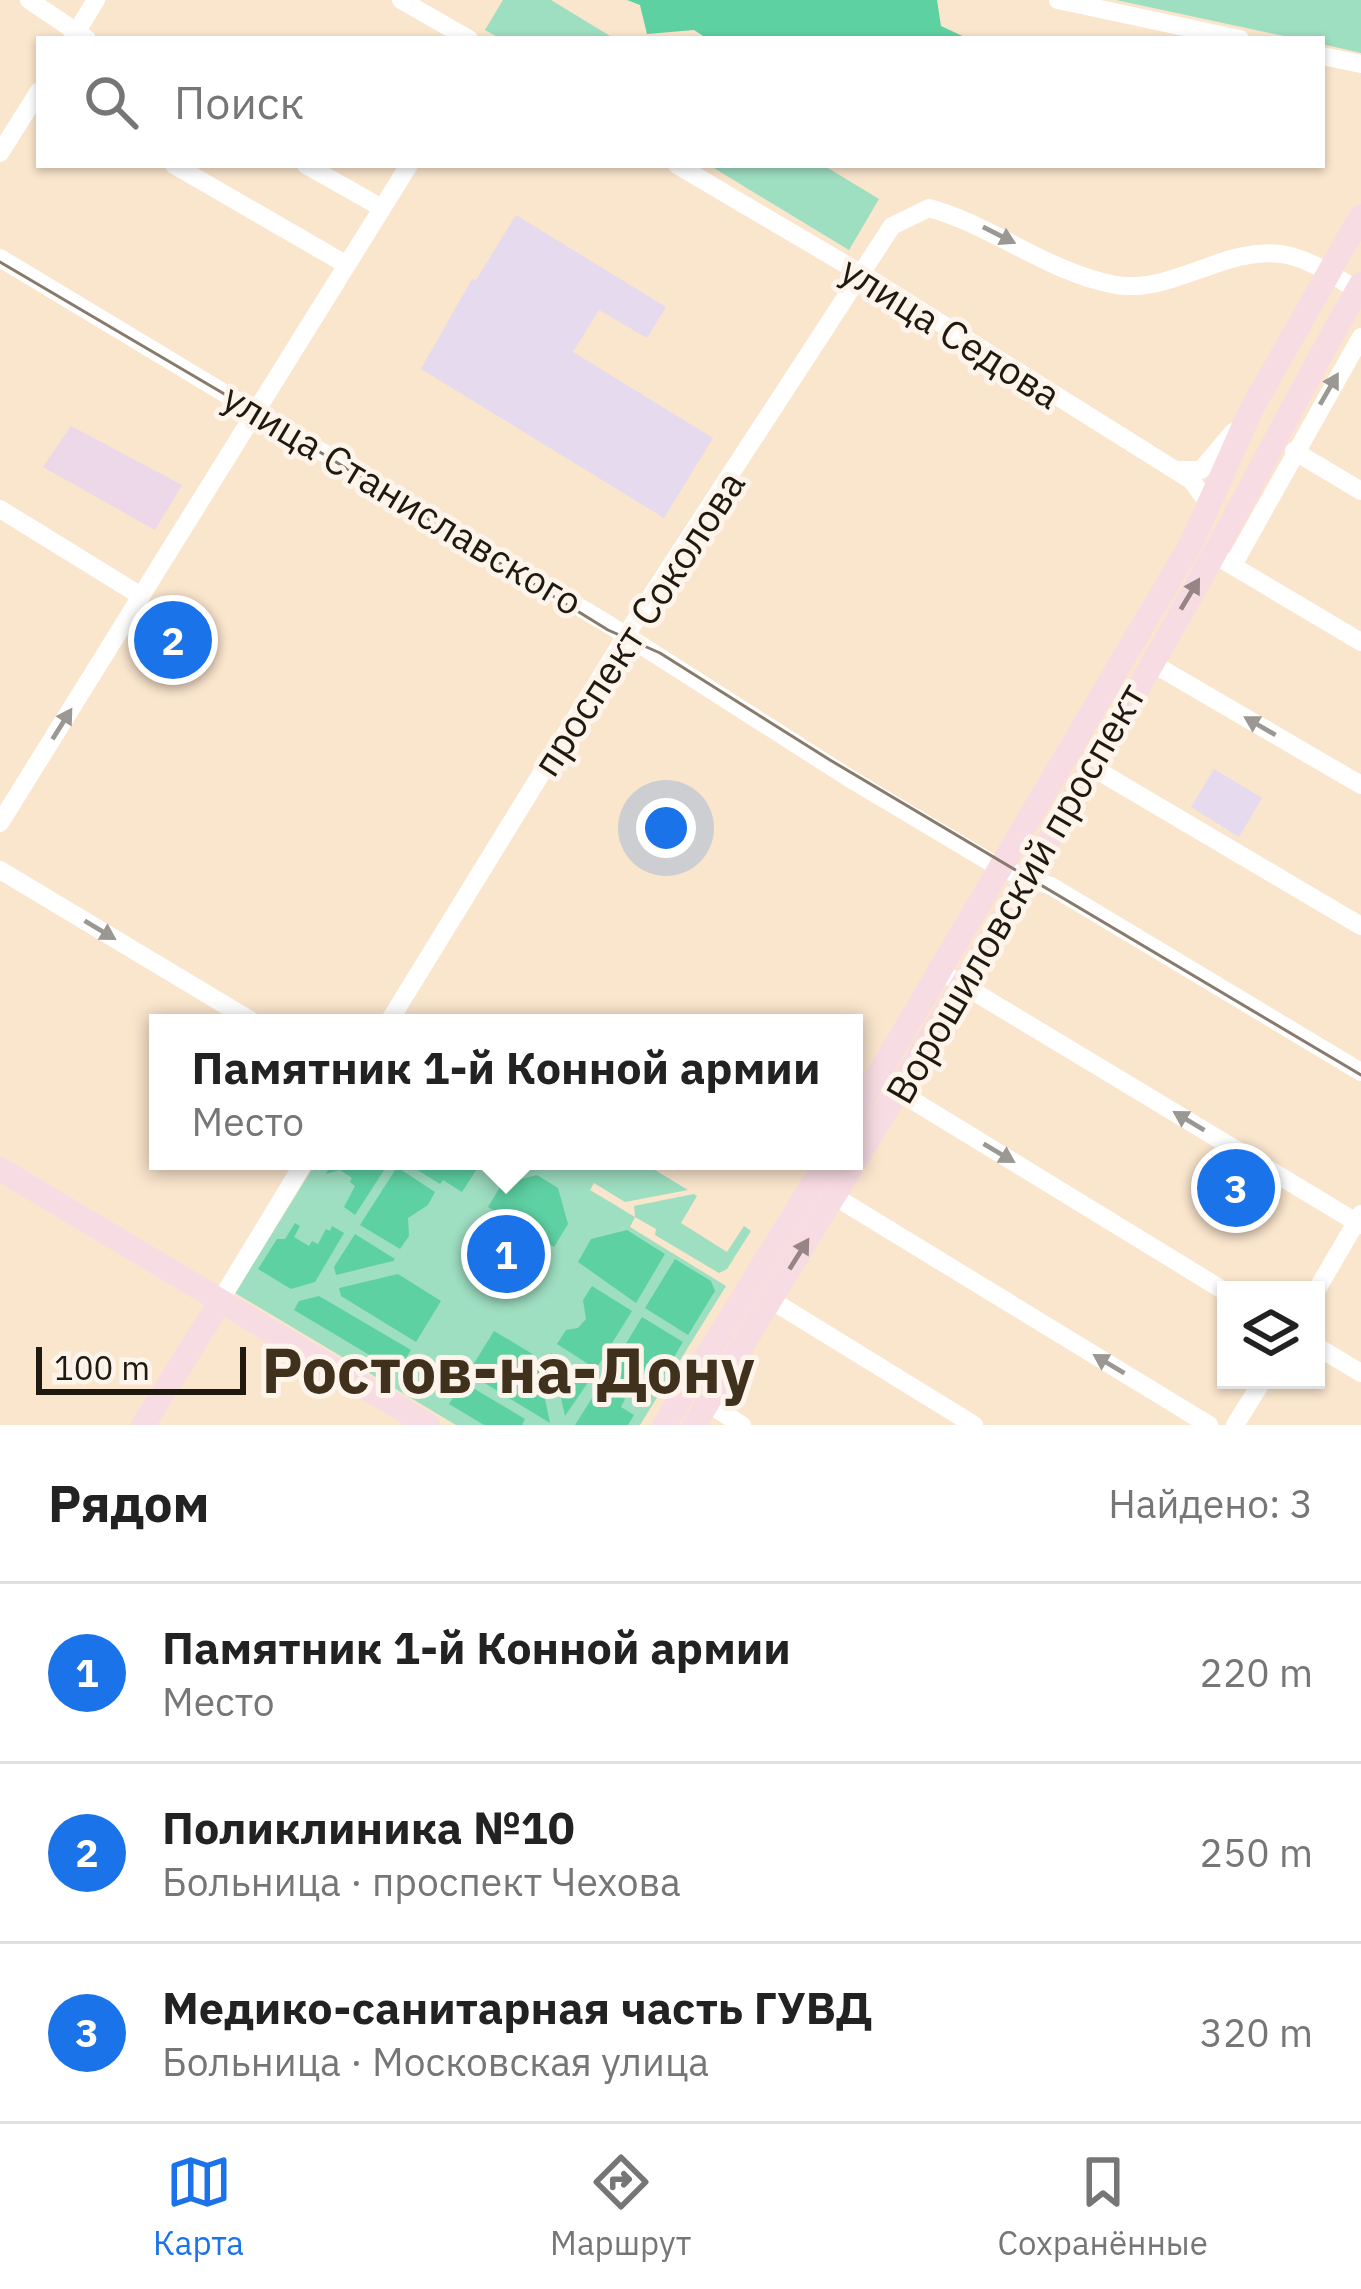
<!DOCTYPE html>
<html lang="ru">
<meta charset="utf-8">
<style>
body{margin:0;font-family:"IBM Plex Sans",sans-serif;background:#f2f2f2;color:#222}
.controls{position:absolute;right:36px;bottom:36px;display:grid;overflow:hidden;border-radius:0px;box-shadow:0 3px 9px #0004}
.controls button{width:108px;height:108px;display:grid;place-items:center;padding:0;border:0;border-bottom:3px solid #e0e0e0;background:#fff;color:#222;font:60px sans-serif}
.scale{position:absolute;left:36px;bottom:30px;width:210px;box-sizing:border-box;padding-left:12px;border:6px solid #201910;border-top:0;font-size:33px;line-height:42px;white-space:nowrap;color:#201910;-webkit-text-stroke:9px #fdf5eb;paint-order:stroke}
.you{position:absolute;left:666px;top:828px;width:42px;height:42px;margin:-30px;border:9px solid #fff;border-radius:50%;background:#1a73e8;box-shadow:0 0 0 18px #1a73e833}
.badge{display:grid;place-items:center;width:78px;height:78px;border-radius:50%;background:#1a73e8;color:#fff;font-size:39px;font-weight:700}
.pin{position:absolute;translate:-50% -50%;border:6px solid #fff;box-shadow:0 3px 12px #0006}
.popup{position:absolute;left:149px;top:1014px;width:714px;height:156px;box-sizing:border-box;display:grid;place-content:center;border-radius:0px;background:#fff;filter:drop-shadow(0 3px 9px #0005);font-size:39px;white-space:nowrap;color:#767676}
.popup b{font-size:45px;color:#222}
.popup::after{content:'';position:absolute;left:50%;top:100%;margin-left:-24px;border:24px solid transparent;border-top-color:#fff}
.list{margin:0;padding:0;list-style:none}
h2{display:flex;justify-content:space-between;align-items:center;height:156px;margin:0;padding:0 48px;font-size:51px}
h2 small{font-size:39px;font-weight:400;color:#767676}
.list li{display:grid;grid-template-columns:78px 1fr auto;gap:36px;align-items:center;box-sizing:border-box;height:180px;padding:0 48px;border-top:3px solid #e0e0e0}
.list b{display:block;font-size:45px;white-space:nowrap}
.list p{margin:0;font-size:39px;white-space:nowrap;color:#767676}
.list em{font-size:39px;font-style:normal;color:#767676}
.icon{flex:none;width:66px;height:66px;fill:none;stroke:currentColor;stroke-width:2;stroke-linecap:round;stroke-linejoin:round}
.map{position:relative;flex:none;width:1361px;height:1425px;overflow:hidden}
.search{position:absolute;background:#fff;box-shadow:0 3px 9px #0004;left:36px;right:36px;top:36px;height:132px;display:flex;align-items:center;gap:30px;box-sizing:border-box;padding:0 42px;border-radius:0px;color:#767676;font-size:45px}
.sheet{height:696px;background:#fff}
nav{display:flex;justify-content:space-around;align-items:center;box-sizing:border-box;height:168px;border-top:3px solid #e0e0e0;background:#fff;font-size:33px;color:#767676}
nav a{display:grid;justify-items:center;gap:6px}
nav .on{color:#1a73e8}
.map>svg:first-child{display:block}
.industrial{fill:#ecd8e8}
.education{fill:#e6daee}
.green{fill:#9edec1}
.forest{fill:#5ed1a3}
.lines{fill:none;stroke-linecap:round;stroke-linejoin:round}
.minor{stroke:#fff;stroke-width:18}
.major{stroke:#f8dce3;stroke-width:24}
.tram{stroke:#897b6b;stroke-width:3}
.oneway{fill:#9b9893}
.oneway2{fill:#978484}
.labels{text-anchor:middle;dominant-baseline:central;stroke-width:10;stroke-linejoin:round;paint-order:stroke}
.street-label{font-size:39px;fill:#201910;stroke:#fdf5eb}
.town-label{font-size:63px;font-weight:bold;fill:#40311d;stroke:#fdf5eb}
</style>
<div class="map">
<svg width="1361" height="1425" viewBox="0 0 1361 1425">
<rect width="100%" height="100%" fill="#fae5cd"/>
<path class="industrial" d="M71 426 182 485 155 530 43 467Z"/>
<path class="education" d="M516 215 666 307 647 338 599 310 573 352 713 438 664 518 421 369 472 279 476 280Z
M1214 769 1262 798 1239 837 1191 807Z"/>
<path class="green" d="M503 0H551L615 39H501L485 30Z
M1116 0H1361V53L1322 44V39H1298Z
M709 165H823L879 199 849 250Z
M317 1161H640L688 1190 625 1202 594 1183 590 1190 635 1217 630 1227 726 1286 640 1425H456L235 1293Z
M694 1194 697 1196 681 1223 727 1252 744 1226 751 1231 727 1269 719 1273 655 1235 656 1229 635 1217 634 1206Z"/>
<path class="forest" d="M627 0H937L941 26 969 39H708L694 30 647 34 640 5Z
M333 1161 388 1164 355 1215 344 1207 355 1186 350 1182 352 1178 340 1170 326 1174Z
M403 1161H476L478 1167 462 1192 443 1180 440 1184Z
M397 1167 435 1192 428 1205 408 1218 409 1236 400 1249 360 1225Z
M537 1175 558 1188 568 1224 554 1247 488 1207 502 1184Z
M295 1223 300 1226 294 1237 309 1246 312 1241 318 1244 326 1229 330 1231 332 1226 344 1233 315 1282 291 1289 258 1269 277 1239H285Z
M627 1230 665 1254 636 1303 578 1262 591 1239Z
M355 1234 395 1259 393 1261 336 1275 334 1267Z
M675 1259 711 1281 715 1291 688 1335 645 1308Z
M398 1274 441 1301 416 1342 341 1296 339 1288Z
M592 1286 632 1311 596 1369 557 1344 566 1330 578 1328 586 1319 583 1300Z
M319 1296 411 1350 398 1372 294 1310 299 1301Z
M642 1317 683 1342 653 1392 637 1382 631 1390 607 1375Z
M494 1331 536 1356 550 1423 468 1373Z
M551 1353 591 1378 565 1416Z
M463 1382 525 1419 522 1425H484L449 1404Z
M601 1384 625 1399 621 1407 634 1415 628 1425H575Z"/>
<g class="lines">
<path class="minor" d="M29 0 87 39
M401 0 469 39
M1058 0 1240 39
M72 39 96 0
M1322 56 1361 64
M0 153 39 91
M174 165 347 265
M306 165 382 208
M677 165 862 274 1191 480 1206 500 1207 513
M0 258 611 626 849 778 1000 868 1051 886 1361 1072
M1294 451 1361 491
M1177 470H1201L1233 432
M0 509 141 596
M1223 560 1361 642
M1233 565 1361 337
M1150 662 1361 785
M1090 766 1361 926
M0 823 409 165
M0 870 255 1023
M953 979 1361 1225
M388 1023 640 613 892 226 929 208C994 226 1049 273 1116 285 1175 294 1228 243 1287 255 1314 261 1338 279 1361 292
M899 1092 1226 1292
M824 1190 1209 1425
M1316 1291 1361 1214
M771 1300 974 1425
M214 1311 305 1161
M1316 1346 1361 1373
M707 1403 742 1425
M1235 1425 1263 1380"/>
<path class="major" d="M854 1116 1192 542 1252 408 1361 216
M0 1169 428 1425
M143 1425 212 1315
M664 1425 827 1161
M694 1425C869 1136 1049 851 1213 556 1263 466 1309 373 1361 284"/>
<path class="tram" d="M0 262 255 412 608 630 660 653 830 760 1361 1075"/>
</g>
<defs><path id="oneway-solid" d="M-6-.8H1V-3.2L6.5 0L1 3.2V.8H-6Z" transform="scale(3)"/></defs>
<g class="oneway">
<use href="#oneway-solid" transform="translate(999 235) rotate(27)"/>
<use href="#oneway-solid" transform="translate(1329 389) rotate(-60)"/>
<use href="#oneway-solid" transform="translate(62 724) rotate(-58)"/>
<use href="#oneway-solid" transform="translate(1260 726) rotate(-150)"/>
<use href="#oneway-solid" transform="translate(100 930) rotate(31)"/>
<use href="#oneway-solid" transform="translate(1189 1121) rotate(-149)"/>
<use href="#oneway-solid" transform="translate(999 1153) rotate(31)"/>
<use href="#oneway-solid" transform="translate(1109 1364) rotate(-149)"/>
</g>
<g class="oneway2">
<use href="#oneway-solid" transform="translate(1190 594) rotate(-59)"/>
<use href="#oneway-solid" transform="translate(799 1254) rotate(-58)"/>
</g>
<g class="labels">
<g class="street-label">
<text transform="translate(951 332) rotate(32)">улица Седова</text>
<text transform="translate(403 499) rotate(31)">улица Станиславского</text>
<text transform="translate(638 623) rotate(-57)">проспект Соколова</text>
<text transform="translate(1015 893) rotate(-60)">Ворошиловский проспект</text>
</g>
<g class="town-label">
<text x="508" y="1369">Ростов-на-Дону</text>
</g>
</g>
</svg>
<div class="controls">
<button><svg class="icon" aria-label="layers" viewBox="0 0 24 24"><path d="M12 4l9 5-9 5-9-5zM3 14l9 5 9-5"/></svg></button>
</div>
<div class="scale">100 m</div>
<div class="you"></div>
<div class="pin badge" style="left:506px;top:1254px">1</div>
<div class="popup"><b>Памятник 1-й Конной армии</b>Место</div>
<div class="pin badge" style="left:173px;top:640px">2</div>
<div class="pin badge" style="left:1236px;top:1188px">3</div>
<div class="search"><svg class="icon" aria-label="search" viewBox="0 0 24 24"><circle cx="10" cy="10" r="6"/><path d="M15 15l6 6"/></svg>Поиск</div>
</div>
<section class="sheet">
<h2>Рядом<small>Найдено: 3</small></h2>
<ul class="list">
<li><span class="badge">1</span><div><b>Памятник 1-й Конной армии</b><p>Место</p></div><em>220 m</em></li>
<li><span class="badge">2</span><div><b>Поликлиника №10</b><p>Больница · проспект Чехова</p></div><em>250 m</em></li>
<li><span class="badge">3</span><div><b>Медико-санитарная часть ГУВД</b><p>Больница · Московская улица</p></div><em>320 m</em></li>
</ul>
</section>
<nav>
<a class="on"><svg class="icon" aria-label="map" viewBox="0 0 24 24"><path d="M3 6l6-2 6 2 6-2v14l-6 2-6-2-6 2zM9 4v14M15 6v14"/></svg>Карта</a>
<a><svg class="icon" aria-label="directions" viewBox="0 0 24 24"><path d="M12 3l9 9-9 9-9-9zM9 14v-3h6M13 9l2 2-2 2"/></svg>Маршрут</a>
<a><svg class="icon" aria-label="saved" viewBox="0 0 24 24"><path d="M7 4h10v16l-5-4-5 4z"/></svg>Сохранённые</a>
</nav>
